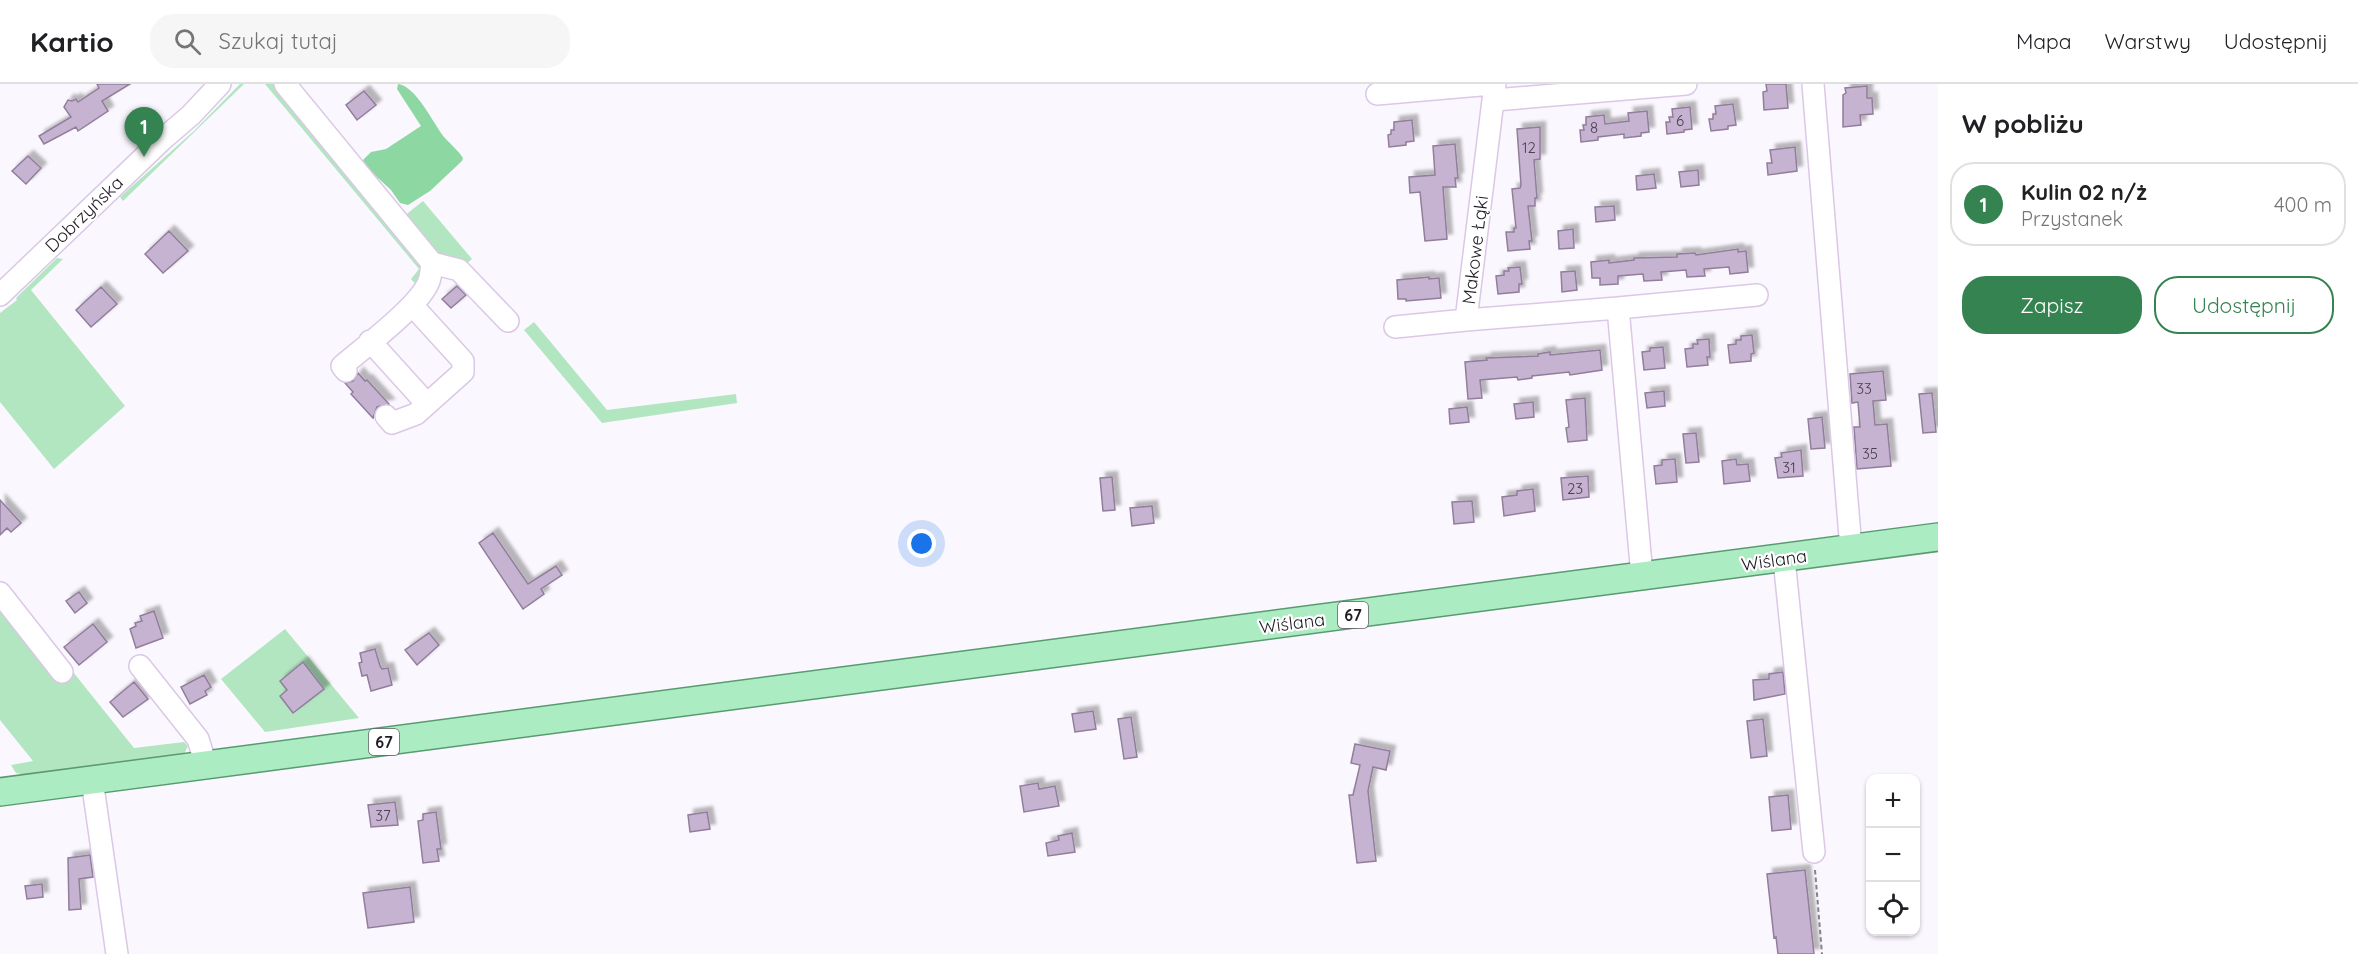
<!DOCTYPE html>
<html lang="pl">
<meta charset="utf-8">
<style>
body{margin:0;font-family:Quicksand,sans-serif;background:#f6f6f6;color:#202124}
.controls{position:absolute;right:18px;bottom:18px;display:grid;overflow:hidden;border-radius:12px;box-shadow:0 2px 4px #0004}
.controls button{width:54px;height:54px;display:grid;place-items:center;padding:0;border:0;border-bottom:2px solid #e0e0e0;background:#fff;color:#202124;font:30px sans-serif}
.you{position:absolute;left:922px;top:460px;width:21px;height:21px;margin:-15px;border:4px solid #fff;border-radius:50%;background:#1a73e8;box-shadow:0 0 0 9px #1a73e833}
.badge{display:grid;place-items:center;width:39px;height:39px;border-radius:50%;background:#368352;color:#fff;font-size:20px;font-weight:700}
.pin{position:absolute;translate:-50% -50px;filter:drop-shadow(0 2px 3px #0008)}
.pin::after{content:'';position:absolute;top:32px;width:21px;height:18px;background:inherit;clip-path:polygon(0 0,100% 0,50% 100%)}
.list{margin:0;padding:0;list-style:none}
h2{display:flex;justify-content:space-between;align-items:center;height:78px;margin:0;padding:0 24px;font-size:26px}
h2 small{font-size:20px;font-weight:400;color:#757577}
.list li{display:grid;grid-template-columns:39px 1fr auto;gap:18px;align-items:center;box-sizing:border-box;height:84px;margin:0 12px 12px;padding:0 12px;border:2px solid #e0e0e0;border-radius:24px}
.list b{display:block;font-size:22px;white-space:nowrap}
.list p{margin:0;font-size:20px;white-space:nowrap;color:#757577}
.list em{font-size:20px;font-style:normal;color:#757577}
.actions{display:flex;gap:12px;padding:18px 24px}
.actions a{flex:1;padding:14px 0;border:2px solid #368352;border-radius:24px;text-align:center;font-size:21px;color:#368352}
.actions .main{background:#368352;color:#fff}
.icon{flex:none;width:33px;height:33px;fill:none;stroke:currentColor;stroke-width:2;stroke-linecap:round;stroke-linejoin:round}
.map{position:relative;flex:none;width:1938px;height:870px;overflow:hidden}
header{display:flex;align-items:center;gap:36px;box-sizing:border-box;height:84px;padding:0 30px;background:#fff;border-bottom:2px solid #e0e0e0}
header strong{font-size:28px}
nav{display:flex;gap:33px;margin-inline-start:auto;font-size:21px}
.search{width:420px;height:54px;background:#f6f6f6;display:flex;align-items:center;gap:15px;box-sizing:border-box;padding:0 21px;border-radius:24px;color:#757577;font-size:22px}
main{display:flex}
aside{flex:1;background:#fff}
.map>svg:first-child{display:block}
.green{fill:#b2e6c0}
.forest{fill:#8dd7a3}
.building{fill:#c6b3d2;stroke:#907e9b;stroke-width:1.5;filter:url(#shadow)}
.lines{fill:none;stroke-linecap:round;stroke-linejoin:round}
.minor-casing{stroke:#dbc8e7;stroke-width:24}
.major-casing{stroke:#589b70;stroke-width:30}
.path{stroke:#87818a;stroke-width:2;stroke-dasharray:4.5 3;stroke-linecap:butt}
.minor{stroke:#fff;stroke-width:21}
.major{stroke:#acecc2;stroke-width:27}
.labels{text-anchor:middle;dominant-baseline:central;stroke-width:4.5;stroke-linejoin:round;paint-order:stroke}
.number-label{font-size:15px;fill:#4a4050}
.shield{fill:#fff;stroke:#645f66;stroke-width:1.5}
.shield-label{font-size:16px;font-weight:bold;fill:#211a25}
.street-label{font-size:18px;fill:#211a25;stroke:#fff}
</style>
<header>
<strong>Kartio</strong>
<div class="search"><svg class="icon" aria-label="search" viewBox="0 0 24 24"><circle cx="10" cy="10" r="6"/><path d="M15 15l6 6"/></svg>Szukaj tutaj</div>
<nav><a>Mapa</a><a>Warstwy</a><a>Udostępnij</a></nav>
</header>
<main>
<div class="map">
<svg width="1938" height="870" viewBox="0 0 1938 870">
<defs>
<filter id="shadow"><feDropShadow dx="5.5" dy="-5.5" stdDeviation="1.5" flood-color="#0004"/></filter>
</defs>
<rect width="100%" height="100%" fill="#fbf7fe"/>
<path class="green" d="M240 0H244L123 117 120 113 195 46Z
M265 0H281L423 175 421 206 411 195 419 185Z
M423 117 472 175 464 182 435 174 403 133Z
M57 174 63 175 31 206 125 322 54 385 0 318V229L17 216 16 214Z
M534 238 607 326 736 310 737 319 602 339 524 246Z
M0 497 134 664 184 658 188 662 184 670 26 691 16 689 11 681 33 677 0 636Z
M285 545 359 634 265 648 221 595Z"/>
<path class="forest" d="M398 0C416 2 433 39 444 53 450 60 458 66 463 74L462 77 430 107 408 121 400 119 391 106 366 83 363 76 371 68 386 65 421 42 397 5Z"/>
<path class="building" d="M97 0H130L102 17 108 27 78 47 76 43 44 60 39 52 71 33 64 23 68 16 72 17 76 15 78 18 99 4Z
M1766 0H1786L1788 24 1764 26 1763 8 1767 7Z
M1867 2V14H1872L1873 30 1860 31 1861 41 1843 43V11L1846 9 1845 4Z
M364 7 376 21 357 36 346 21Z
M1733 20 1736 41 1728 42V45L1711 47 1709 35H1713V30H1716L1715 22Z
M1690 23 1692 45 1684 46V48L1667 50 1666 38H1670L1669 33H1673L1672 25Z
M1647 27 1649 48 1641 49V52L1624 54V50L1598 53V56L1581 58 1580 46H1584L1583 41H1586V33L1604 31 1605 40 1629 37 1628 29Z
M1412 36 1414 57 1406 58V61L1389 63 1388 51 1391 50V46H1394V38Z
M1540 43V75L1534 76 1537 114H1535V122H1528L1532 157H1529L1530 165 1508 167 1506 148H1514V144H1516L1512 105 1520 104 1521 101 1517 45Z
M1455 60 1458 94H1455L1456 103H1443L1447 155 1425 157 1420 108 1410 109 1409 93 1435 91 1433 62Z
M1795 63 1797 87 1768 91 1767 79H1772L1770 66Z
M28 72 41 84 26 100 12 87Z
M1698 86 1699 101 1681 103 1679 88Z
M1654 90 1656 104 1637 106 1636 92Z
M1614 122 1615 136 1596 138 1595 123Z
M1573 145 1574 164 1559 165 1558 147Z
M169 147 188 167 163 189 145 170Z
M1738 165V168L1746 167 1748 188 1730 190 1729 183 1704 185 1705 192 1687 193 1686 186 1661 188 1662 196 1644 197 1643 190 1618 192V200L1600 201V194H1592L1591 178 1609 176V179L1634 176V174L1677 173V170L1695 169 1696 171Z
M1520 183 1522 200H1519V208L1498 210 1496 192 1504 191V187H1509L1508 184Z
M1575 187 1577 206 1562 208 1561 188Z
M1429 193V195L1439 194 1441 214 1406 217V215H1398L1397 196Z
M457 202 466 211 451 224 442 215Z
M101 203 117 220 91 243 76 226Z
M1752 251 1754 269 1751 270V277L1730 279 1728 261 1736 260V256H1741V252Z
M1709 255 1710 273H1707L1708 281 1687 283 1685 265 1693 264V260H1698L1697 256Z
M1663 263 1665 284 1644 286 1642 268 1650 267V264Z
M1600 266 1602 286 1570 291 1569 288 1532 292V294L1518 296 1517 293 1480 296 1482 314 1468 315 1465 278 1487 276 1486 274 1538 272V270L1550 268V271Z
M1883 287 1886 316 1873 317 1875 341 1887 340 1891 382 1857 385 1854 343H1860L1858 318 1852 319 1850 290Z
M358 289 365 297 367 296 389 320 377 323 373 334 351 310 353 308 345 299 353 297Z
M1664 307 1665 322 1647 324 1645 309Z
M1932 309 1936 348 1923 349 1919 310Z
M1585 314 1587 356 1568 358 1566 344 1569 343 1566 316Z
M1533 318 1534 333 1516 335 1514 320Z
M1467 323 1469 338 1450 340 1449 325Z
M1822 333 1825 364 1811 365 1808 335Z
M1696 349 1699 378 1686 379 1683 350Z
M1801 366 1803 392 1778 394 1775 374 1782 373 1781 369Z
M1675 375 1677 398 1656 400 1654 382 1662 381V376Z
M1736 375 1737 381 1748 380 1750 397 1724 400 1722 377Z
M1588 392 1589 413 1563 416 1561 394Z
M1112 393 1115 426 1103 427 1100 394Z
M1533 405 1535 427 1504 432 1502 413 1517 411V407Z
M0 416 21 439 11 448 7 444 0 451Z
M1472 417 1474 438 1454 440 1452 418Z
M1152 422 1154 439 1132 442 1130 424Z
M493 449 528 500 556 482 562 491 541 505 544 510 523 525 479 459Z
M79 508 87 519 75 529 66 517Z
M154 527 163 554 136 564 130 545 136 542 135 539 142 537 140 532Z
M93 540 107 558 79 581 64 563Z
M429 549 439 561 417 581 405 566Z
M375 565 380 582 382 585 388 584 392 601 371 607 367 591 362 592 359 579 362 578 360 569Z
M303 578 324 605 293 629 280 612 287 606 280 597Z
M1783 588 1785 610 1754 616 1753 596 1769 595V590Z
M204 591 211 603 205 607 207 611 190 620 181 603Z
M134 598 148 615 123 633 110 618Z
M1093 627 1096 645 1075 648 1072 630Z
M1131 633 1137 673 1124 675 1118 635Z
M1763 635 1767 672 1751 674 1747 637Z
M1355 660 1390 667 1386 686 1373 683 1368 707 1376 777 1357 779 1349 711H1353L1360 681 1351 679Z
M1038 699 1039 705 1055 702 1059 722 1024 728 1020 702Z
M1788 711 1791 745 1772 747 1769 713Z
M395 718 398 741 371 743 368 721Z
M436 728 441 765H437L439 777 423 779 418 737 423 736V730Z
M707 728 710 745 690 748 688 731Z
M1072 749 1075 768 1048 772 1046 759 1059 756 1058 752Z
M90 771 93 793 79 795 81 825 69 826 68 774Z
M1805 786 1814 870H1778L1776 853 1774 854 1767 790Z
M42 800 43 813 27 815 25 802Z
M410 803 414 838 368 844 363 809Z"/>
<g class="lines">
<defs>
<path id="minor" d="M285 0 432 179C431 185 431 192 429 197 420 222 363 264 342 282L346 287
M1495 0 1466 236 1618 224 1642 492
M1813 0 1851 465
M1377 10 1492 0
M1495 16 1686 0
M432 179 459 186 508 237
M0 211 163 55 191 31 220 0
M1618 224 1757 211
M1395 243 1466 236
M370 257 427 320
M386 332 392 339 416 330 463 288V277L412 221
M1784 475 1814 768
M0 509 62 588
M140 582 198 655 206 681
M92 696 117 870"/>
<path id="major" d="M0 708 1938 453"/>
</defs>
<use href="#minor" class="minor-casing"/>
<use href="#major" class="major-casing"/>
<path class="path" d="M1815 786 1822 870"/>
<use href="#minor" class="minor"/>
<use href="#major" class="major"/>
</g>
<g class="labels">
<g class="number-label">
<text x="1680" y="36">6</text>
<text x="1594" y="43">8</text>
<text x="1529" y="63">12</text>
<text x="1864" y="304">33</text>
<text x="1870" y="369">35</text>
<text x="1789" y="383">31</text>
<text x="1575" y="404">23</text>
<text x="383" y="731">37</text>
</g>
<g class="shield">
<rect x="1338" y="518" width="30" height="26" rx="4.5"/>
<rect x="369" y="645" width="30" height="26" rx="4.5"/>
</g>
<g class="shield-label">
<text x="1353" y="531">67</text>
<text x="384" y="658">67</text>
</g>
<g class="street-label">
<text transform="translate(84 130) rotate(-44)">Dobrzyńska</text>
<text transform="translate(1475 166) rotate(-83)">Makowe Łąki</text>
<text transform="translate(1774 476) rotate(-8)">Wiślana</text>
<text transform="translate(1292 539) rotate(-7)">Wiślana</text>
</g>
</g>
</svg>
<div class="controls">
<button>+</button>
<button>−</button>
<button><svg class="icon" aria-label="locate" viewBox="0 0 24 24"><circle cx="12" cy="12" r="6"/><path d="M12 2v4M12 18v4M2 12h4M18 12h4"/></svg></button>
</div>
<div class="you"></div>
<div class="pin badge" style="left:144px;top:73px">1</div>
</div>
<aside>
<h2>W pobliżu<small></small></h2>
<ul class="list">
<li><span class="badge">1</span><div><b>Kulin 02 n/ż</b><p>Przystanek</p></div><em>400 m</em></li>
</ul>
<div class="actions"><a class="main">Zapisz</a><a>Udostępnij</a></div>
</aside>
</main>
